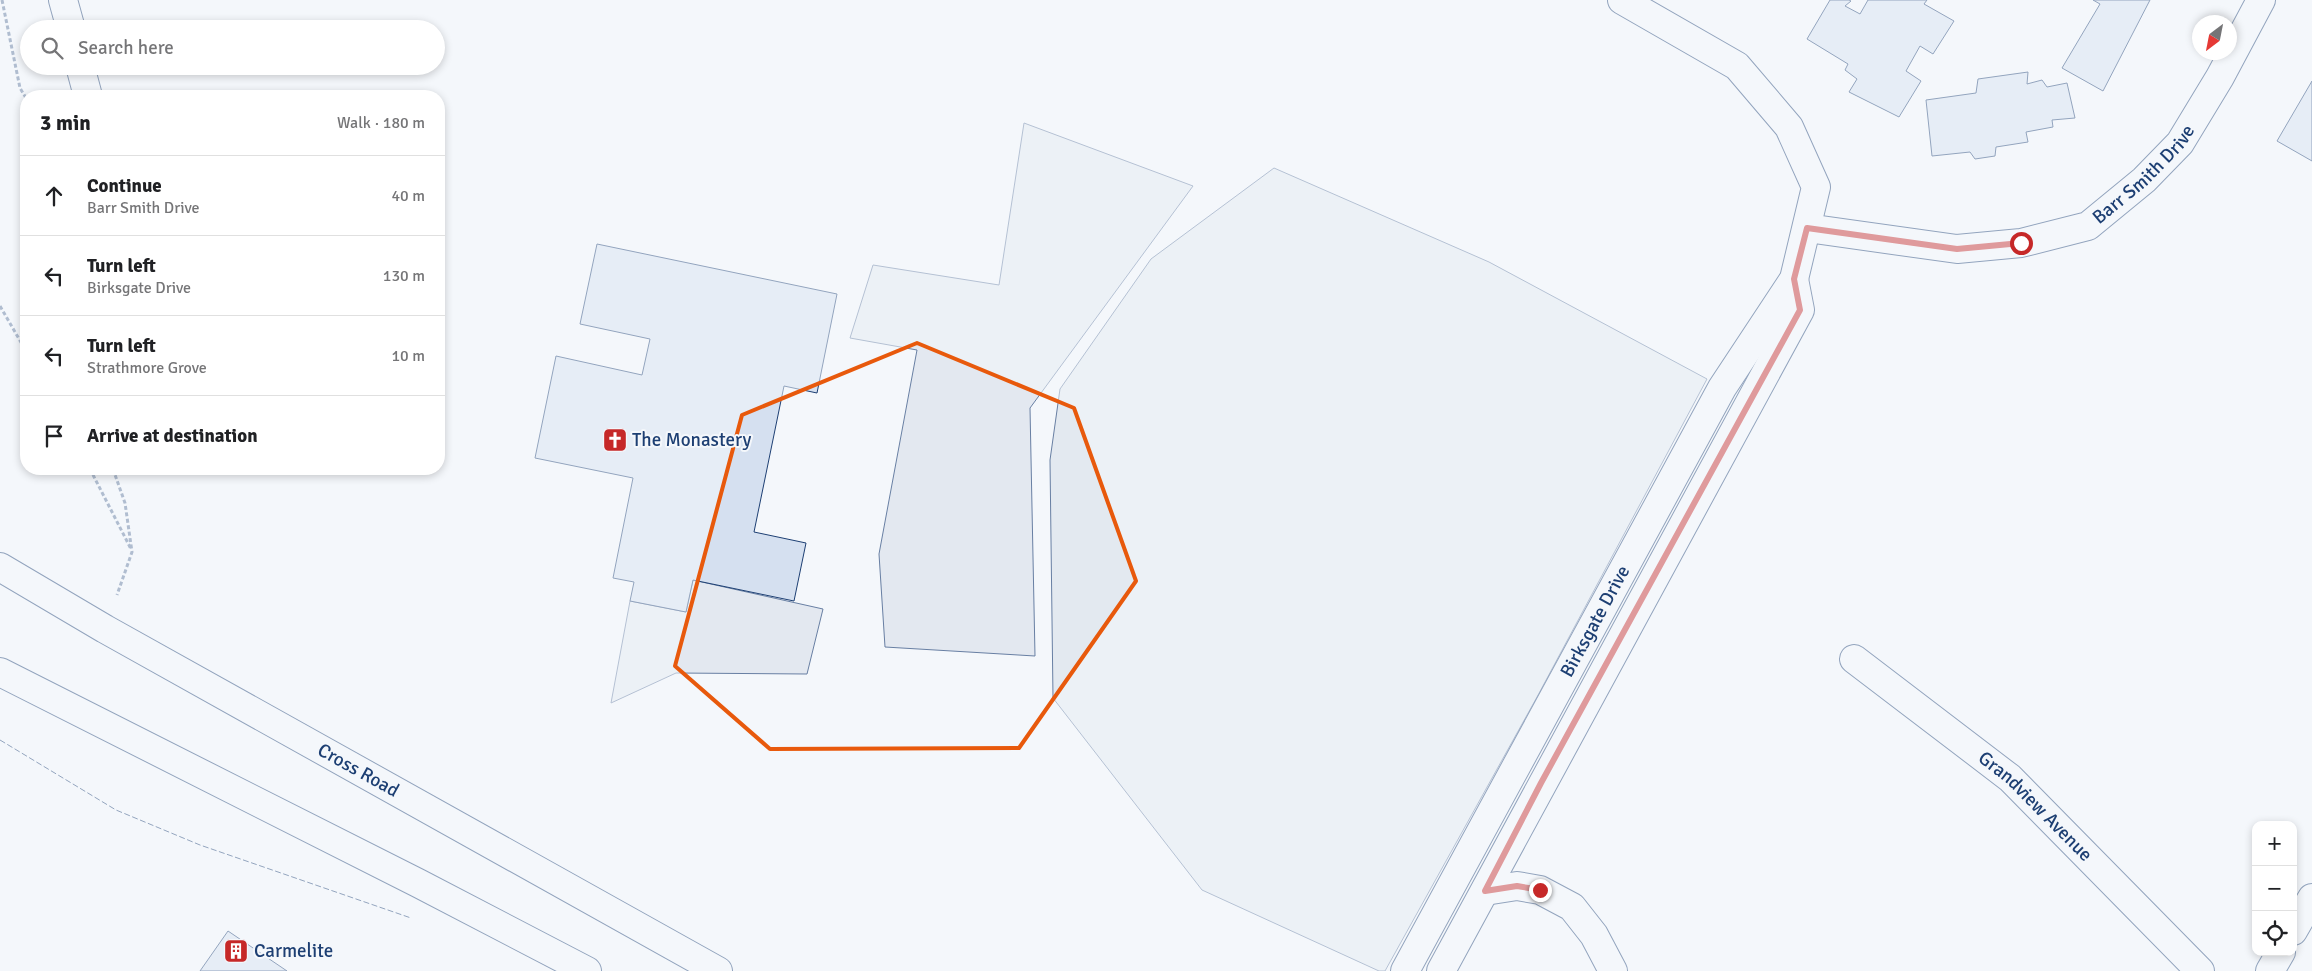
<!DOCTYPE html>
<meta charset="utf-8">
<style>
body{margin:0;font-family:Signika,sans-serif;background:#f6f6f6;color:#202124}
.controls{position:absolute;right:15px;bottom:15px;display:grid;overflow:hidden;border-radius:10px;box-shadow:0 2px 8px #0003}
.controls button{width:45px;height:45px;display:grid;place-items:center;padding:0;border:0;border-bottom:1px solid #e0e0e0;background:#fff;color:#202124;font:25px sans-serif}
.compass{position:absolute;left:2192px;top:15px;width:45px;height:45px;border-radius:50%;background:#fff;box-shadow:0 2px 8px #0003;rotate:212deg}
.stop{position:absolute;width:15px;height:15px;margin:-11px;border:4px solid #c62828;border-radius:50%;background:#fff}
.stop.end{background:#c62828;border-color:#fff;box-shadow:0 1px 5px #0008}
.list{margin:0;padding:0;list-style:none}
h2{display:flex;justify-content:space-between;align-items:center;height:65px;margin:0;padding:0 20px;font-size:21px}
h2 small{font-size:16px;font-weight:400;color:#757577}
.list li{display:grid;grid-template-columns:32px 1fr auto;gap:15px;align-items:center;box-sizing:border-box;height:80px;padding:0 20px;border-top:1px solid #e0e0e0}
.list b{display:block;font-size:19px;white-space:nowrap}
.list p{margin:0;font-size:16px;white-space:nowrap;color:#757577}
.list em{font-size:16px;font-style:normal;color:#757577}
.icon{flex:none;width:28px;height:28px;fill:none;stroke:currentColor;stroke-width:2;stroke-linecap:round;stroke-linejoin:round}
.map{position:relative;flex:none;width:2312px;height:971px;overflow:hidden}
.search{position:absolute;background:#fff;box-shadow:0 2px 8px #0003;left:20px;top:20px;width:425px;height:55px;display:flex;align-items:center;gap:12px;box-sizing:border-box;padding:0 18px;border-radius:28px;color:#757577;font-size:19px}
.panel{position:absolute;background:#fff;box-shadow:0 2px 8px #0003;left:20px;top:90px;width:425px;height:385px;border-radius:20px}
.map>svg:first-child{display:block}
.pitch{fill:#e3e9f0;stroke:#687fa3}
.parking{fill:#e3e8f0;stroke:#687fa3}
.building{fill:#d5e0f0;stroke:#1d3f73}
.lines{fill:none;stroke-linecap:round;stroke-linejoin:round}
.minor-casing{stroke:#1d3f73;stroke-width:30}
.trunk-casing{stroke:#1d3f73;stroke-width:30}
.path{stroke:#5e769c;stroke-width:3;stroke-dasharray:4 2.5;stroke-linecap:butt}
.minor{stroke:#f4f7fb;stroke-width:28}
.trunk{stroke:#f4f7fb;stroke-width:28}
.fence{stroke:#1d3f73;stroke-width:1;stroke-dasharray:6 2.5;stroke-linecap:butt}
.route{stroke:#c62828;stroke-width:6}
.marked{fill:none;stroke:#e8590c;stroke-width:4;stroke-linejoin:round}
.labels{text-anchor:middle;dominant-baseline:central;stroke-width:4;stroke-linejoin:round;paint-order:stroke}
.street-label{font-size:19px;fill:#1d3f73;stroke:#f4f7fb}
.poi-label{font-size:19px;fill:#1d3f73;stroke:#f4f7fb;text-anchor:start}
</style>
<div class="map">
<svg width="2312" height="971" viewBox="0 0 2312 971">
<rect width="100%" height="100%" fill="#f4f7fb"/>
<path class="pitch" d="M1274 168 1489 262 1707 379 1537 697 1385 971H1379L1202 890 1053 698 1050 460 1060 389 1151 259Z"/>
<path class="parking" d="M1024 123 1193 186 1030 408 1035 656 885 647 879 554 917 350 850 338 873 265 999 285Z
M693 580 823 609 807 674 676 673 611 703 630 601 686 612Z"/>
<path class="building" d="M1830 0H1849L1851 1 1845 6 1860 14 1868 0H1927L1924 4 1954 21 1933 54 1920 46 1906 71 1921 81 1899 117 1849 92 1857 79 1845 70 1848 64 1807 39Z
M2093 0H2150L2103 91 2062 68 2100 4Z
M2028 72 2027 84 2042 80 2047 87 2067 83 2075 118 2052 120 2053 127 2026 132 2028 142 1996 147 1995 156 1975 159 1970 152 1932 156 1926 100 1976 93 1978 79Z
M2312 81V161L2277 141Z
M597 244 837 294 817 393 784 386 754 532 806 543 794 601 693 580 686 612 630 601 634 582 613 578 633 478 535 458 556 356 642 375 650 339 580 324Z
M228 931 287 971H200Z"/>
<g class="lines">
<defs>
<g id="minor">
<path d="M63 0 71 29"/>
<path d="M80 66 88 96"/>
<path id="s1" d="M1807 228 1957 249 2021 243 2088 226 2144 180 2180 143 2220 77 2261 0"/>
<path id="s2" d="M1854 659 2010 778 2200 971"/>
<path d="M1485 891 1517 886 1540 890 1572 907 1594 935 1613 971"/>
<path d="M2293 931 2312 898"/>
<path id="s3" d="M1405 971 1722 388 1794 279 1816 187 1789 127 1737 66 1622 0"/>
<path d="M1441 971 1800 310 1794 279"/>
<path d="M2270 971 2281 952"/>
</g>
<g id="trunk">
<path id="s4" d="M0 567 105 629 718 971"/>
<path d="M0 672 418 883 587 971"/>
</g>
</defs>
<use href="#minor" class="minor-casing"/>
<use href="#trunk" class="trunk-casing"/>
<path class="path" d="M2 0 20 88 26 98
M0 306 26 351
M90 469 131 549
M113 469 125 503 132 552 117 595"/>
<use href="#minor" class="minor"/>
<use href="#trunk" class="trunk"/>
<path class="fence" d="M0 740 116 810 200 845 411 918"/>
</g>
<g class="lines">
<path class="route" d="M1540 890 1517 886 1485 891 1541 783 1800 310 1794 279 1807 228 1957 249 2021 243"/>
</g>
<path d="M0 0H2312V971H0ZM917 343 1074 408 1136 581 1019 748 770 749 675 666 742 415Z" fill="#f4f7fb" fill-opacity=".55" fill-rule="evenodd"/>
<path class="marked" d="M917 343 1074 408 1136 581 1019 748 770 749 675 666 742 415Z"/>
<defs>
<symbol id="church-square" viewBox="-11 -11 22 22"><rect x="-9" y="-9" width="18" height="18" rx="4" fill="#c62828" stroke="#f4f7fb"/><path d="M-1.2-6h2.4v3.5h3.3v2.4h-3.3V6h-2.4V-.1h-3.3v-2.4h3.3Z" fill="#fff"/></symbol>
<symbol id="building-square" viewBox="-11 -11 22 22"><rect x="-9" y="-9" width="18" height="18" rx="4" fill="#c62828" stroke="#f4f7fb"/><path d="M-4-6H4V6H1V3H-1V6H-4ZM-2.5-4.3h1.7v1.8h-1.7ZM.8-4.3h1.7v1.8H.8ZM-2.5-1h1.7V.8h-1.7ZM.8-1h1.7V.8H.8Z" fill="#fff"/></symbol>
</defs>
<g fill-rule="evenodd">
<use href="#church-square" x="601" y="426" width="28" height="28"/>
<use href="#building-square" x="222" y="937" width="28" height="28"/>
</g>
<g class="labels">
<g class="street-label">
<text stroke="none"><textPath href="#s1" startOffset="361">Barr Smith Drive</textPath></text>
<text stroke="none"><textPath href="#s3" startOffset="398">Birksgate Drive</textPath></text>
<text stroke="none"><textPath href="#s4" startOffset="412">Cross Road</textPath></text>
<text stroke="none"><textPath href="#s2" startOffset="234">Grandview Avenue</textPath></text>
</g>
<g class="poi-label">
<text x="632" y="440">The Monastery</text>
<text x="254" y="951">Carmelite</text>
</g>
</g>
</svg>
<div class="controls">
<button>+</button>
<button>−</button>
<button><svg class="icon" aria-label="locate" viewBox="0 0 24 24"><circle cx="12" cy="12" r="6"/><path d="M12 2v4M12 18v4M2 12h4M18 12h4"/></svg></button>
</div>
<svg class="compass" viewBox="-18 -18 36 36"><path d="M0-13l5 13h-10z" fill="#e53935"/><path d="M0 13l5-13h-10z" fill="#757577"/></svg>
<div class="stop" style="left:2021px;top:243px"></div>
<div class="stop end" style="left:1540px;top:890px"></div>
<div class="search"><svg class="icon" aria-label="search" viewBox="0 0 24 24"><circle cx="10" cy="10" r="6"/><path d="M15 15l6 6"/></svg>Search here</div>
<section class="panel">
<h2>3 min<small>Walk · 180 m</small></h2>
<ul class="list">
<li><svg class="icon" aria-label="ahead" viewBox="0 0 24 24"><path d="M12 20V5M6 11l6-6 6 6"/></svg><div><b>Continue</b><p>Barr Smith Drive</p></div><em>40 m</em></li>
<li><svg class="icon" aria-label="left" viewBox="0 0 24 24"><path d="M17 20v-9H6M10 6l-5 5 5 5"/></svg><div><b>Turn left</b><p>Birksgate Drive</p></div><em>130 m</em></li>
<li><svg class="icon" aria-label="left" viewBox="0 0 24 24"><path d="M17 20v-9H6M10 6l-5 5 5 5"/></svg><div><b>Turn left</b><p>Strathmore Grove</p></div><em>10 m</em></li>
<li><svg class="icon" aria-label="arrive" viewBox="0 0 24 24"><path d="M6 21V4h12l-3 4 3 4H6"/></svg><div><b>Arrive at destination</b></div></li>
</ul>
</section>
</div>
